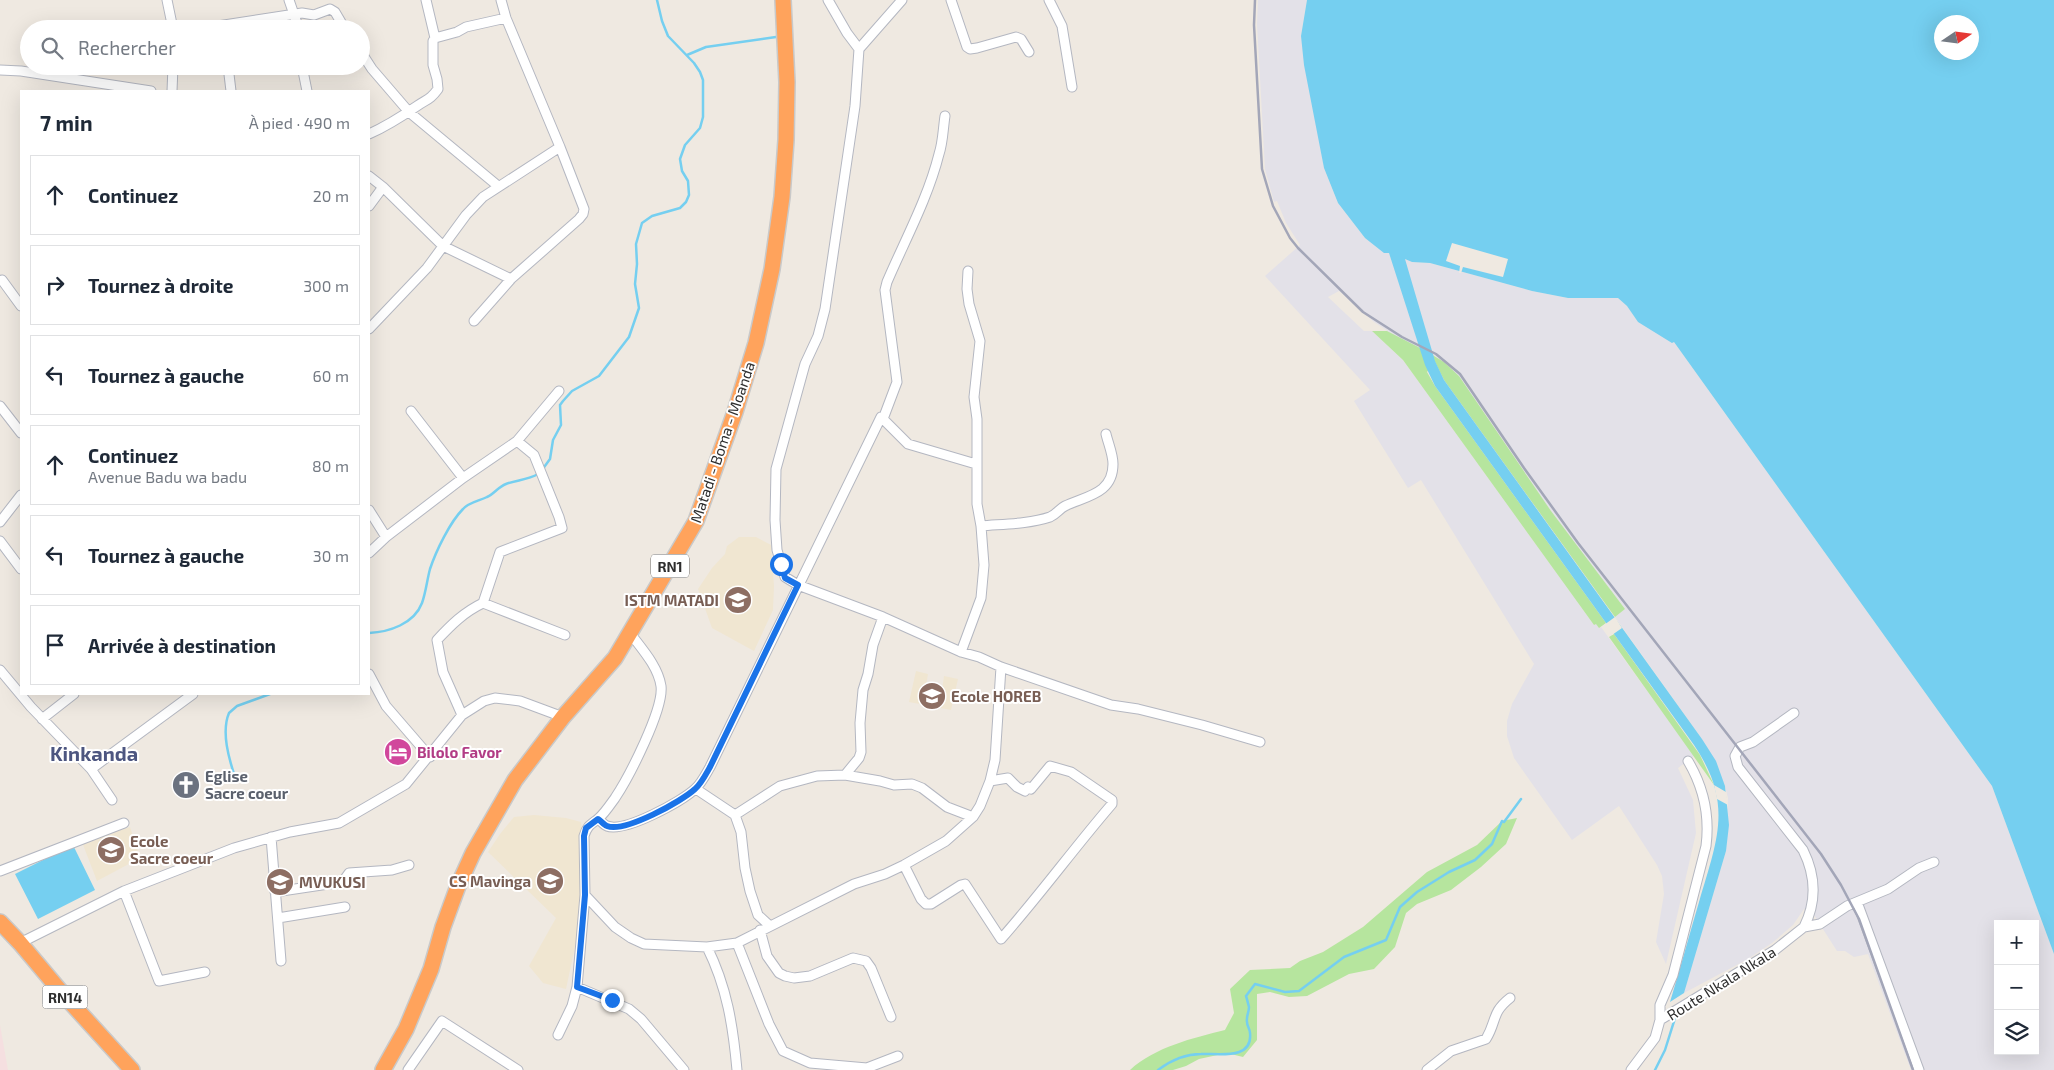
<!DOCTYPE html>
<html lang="fr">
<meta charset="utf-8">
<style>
body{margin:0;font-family:"Exo 2",sans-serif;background:#f6f6f7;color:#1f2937}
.controls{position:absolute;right:15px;bottom:15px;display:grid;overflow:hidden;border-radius:0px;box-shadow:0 5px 20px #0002}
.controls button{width:45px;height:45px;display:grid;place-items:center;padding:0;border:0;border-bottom:1px solid #e0e1e3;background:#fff;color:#1f2937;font:25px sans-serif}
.compass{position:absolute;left:1934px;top:15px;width:45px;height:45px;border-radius:50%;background:#fff;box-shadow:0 5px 20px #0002;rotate:77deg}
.stop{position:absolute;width:15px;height:15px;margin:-11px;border:4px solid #1a73e8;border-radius:50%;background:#fff}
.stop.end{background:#1a73e8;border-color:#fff;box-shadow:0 1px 5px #0008}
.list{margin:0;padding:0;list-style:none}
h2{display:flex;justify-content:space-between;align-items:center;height:65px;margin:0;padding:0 20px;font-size:21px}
h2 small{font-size:16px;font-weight:400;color:#747a83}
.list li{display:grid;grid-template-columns:32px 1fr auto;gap:15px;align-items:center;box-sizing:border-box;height:80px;margin:0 10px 10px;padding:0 10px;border:1px solid #e0e1e3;border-radius:0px}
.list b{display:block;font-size:19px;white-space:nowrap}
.list p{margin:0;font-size:16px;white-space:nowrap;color:#747a83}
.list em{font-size:16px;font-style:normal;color:#747a83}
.icon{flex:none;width:28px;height:28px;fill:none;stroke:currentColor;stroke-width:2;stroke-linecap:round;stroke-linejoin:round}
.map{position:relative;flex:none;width:2054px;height:1070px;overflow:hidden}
.search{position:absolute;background:#fff;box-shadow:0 5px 20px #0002;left:20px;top:20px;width:350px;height:55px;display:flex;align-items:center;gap:12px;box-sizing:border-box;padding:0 18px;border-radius:28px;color:#747a83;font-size:19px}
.panel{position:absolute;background:#fff;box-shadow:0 5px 20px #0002;left:20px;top:90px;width:350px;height:605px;border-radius:0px}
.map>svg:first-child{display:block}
.industrial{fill:#e3e1e8;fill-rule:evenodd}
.education{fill:#f0e6d1}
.medical{fill:#f5dfe0}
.green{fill:#b6e59e}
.water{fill:#75cff0;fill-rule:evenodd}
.pier{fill:#efe9e1}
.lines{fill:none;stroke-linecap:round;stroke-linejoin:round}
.stream{stroke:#75cff0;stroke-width:2.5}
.street-casing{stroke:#b4b7c1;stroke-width:11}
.highway-casing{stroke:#c9c9c9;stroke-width:18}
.street{stroke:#fff;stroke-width:9}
.highway{stroke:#ffa35c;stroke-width:15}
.rail{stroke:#a3a6b8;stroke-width:2.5}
.route{stroke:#1a73e8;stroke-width:6}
.labels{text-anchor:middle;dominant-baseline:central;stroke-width:4;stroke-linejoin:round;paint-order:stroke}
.shield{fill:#fff;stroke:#6d6d6d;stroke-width:1}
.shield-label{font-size:14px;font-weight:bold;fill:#2e2e2e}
.street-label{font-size:15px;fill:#2e2e2e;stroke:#fff}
.education-label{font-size:15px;font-weight:bold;fill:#785e54;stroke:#fff;text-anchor:start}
.hotel-label{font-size:15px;font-weight:bold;fill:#b23c85;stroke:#fff;text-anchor:start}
.worship-label{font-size:15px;font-weight:bold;fill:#5b616d;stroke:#fff;text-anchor:start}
.district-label{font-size:20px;font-weight:bold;fill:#4d5680;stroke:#fff}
</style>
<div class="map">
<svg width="2054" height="1070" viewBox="0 0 2054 1070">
<rect width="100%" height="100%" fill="#efe9e1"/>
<path class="industrial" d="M1258 0H1307L1301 36 1324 168 1338 203 1365 238 1389 253 1400 283 1404 258 1412 262 1430 263 1532 291 1568 298H1618L1627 306 1638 322 1674 342 1992 786 2054 954V1070H1911L1868 954 1854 957 1845 951H1837L1812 912 1804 909 1793 925 1772 943 1748 959 1684 993 1726 851 1728 798 1725 786 1702 739 1615 617 1625 609 1551 511 1459 376 1435 356 1401 340 1374 322 1339 291 1328 297 1364 331H1372L1403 360 1594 625 1596 623 1599 628 1601 627 1694 756 1678 768 1693 800 1696 833 1666 964 1656 942 1664 894 1662 876 1657 865 1619 806 1572 840 1514 758 1507 736V721L1512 704 1534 664 1421 480 1408 488 1354 401 1370 390 1265 276 1300 245 1286 223 1277 201 1274 202 1265 169 1257 24ZM1998 924H2035V1051H1998Z"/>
<path class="education" d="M739 537H756L771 545 774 586 773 610 754 651 712 628 698 589 712 568 725 554 727 546Z
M916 671 928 674 926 686 942 690 944 676 958 679 951 710 909 702Z
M534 815 566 818 581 822 584 842V904L566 989 543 983 529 966 556 918 488 852 500 834 514 817Z
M130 827 140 858 97 881 82 842Z"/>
<path class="medical" d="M0 1025 8 1070H0Z"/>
<path class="green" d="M1372 331H1387L1426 351 1444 362 1459 376 1551 511 1625 609 1615 617 1444 380 1435 362 1427 372 1435 386 1606 623 1599 628 1596 624 1594 625 1403 360Z
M1614 634 1700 755 1714 785 1609 637Z
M1517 818 1506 844 1481 867 1451 890 1417 904 1406 913 1395 947 1374 969 1349 974 1307 996 1289 997 1270 992 1257 994V1040L1243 1057 1227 1053 1199 1059 1186 1066 1173 1070H1130C1155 1047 1193 1038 1225 1030L1234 1013 1230 989 1250 970 1290 968 1300 961 1323 952 1363 927 1427 872 1477 845 1502 821Z"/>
<path class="water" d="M1307 0H2054V954L1992 786 1674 342 1672 343 1638 322 1627 306 1618 298H1568L1532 291 1430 263 1412 262 1405 259 1435 361 1444 380 1702 739 1716 761 1725 786 1729 825 1726 851 1684 993 1670 1002C1680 969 1689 936 1699 902 1717 840 1734 804 1694 745L1435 386 1425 365 1389 253H1384L1365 238 1338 203 1324 168 1304 65 1301 36ZM1942 22H1972V52H1942Z
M73 845 95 890 38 919 15 874Z"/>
<path class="pier" d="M1452 243 1508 259 1503 277 1463 267 1461 273H1459L1460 266 1446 261Z
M1615 617 1622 628 1612 635 1604 625Z
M1714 785 1726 792 1728 805 1717 799Z"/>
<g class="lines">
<path class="stream" d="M687 55 706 47 776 37
M542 470 550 459 553 440 561 425 560 405 563 401 572 391 599 376 629 337 639 308 635 284 637 264 636 244 642 223 652 216 680 208 686 202 689 195 688 181 682 171 680 159 685 145 700 128 703 117V80L700 72 694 63 668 36 662 21 657 0
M369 633C389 632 414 624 422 603 426 592 427 580 430 569 436 551 450 522 463 509 469 502 479 501 487 497 494 494 498 487 506 484 516 480 528 480 538 474
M235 777C229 759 221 732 229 713L237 706 270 694
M1158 1070C1170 1061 1185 1054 1201 1054 1217 1053 1253 1061 1250 1033 1250 1029 1247 1026 1247 1022 1246 1017 1249 1012 1249 1007 1248 1003 1247 999 1246 996L1255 984 1285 992 1299 991 1344 957 1386 940 1400 907 1417 892 1449 872 1475 860 1492 844 1502 821 1504 822 1521 799
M1655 1070 1665 1050 1676 1015"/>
<defs>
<path id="street" d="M167 0 173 29
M289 0 299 29
M426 0 435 38
M828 0 847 33 859 49
M902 0 859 49 855 106 825 309 818 336 805 364 776 469 775 520 777 550 785 577 798 585 883 617 961 652 979 657 1001 667 1111 705 1138 709 1202 725 1260 742
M951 0 967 47 970 49 977 48 1016 37 1021 39 1029 52
M1049 0 1062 26 1072 87
M135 29 173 26
M198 29 302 13 314 15 330 9 335 12 345 29
M361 52 372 69 409 112 498 186
M228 66 231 91
M302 66 307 91
M0 70 21 71 151 91
M172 91 173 66
M369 134C387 126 401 117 417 106 427 99 430 100 438 89L437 79 433 65V41L435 38 457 32 466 27 506 18
M369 176 383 187
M369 206 383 187 443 246 511 279
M2 280 21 306
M474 321 511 279 579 219 583 214 584 209 560 147 506 18 501 0
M369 329 427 268 466 215 483 197 560 147
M0 406 21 433
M411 411 463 478
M881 417 908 444 976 464
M369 510 386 537
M0 522 21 495
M981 526C1004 524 1029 524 1050 517 1057 514 1059 509 1065 506 1086 496 1113 494 1113 464 1113 454 1108 443 1106 434
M0 541 21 569
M369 553 386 537 463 478 517 441 559 391
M483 603 565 635
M630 633C641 648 658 666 661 686 664 709 629 777 615 798 610 805 604 814 598 819 590 825 587 826 584 836L585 895 615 927 631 938 644 944 707 947 737 943 854 884 885 874 904 865 946 841 973 817 980 806 990 781 995 760 1001 667
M961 652 981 598 984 565 981 526 977 504V419L974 397 980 341 969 304 967 289 968 271
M0 670 31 707 91 769 112 800
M369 674 386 706 430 757
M1794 713 1753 742 1740 747 1735 756 1738 767 1803 850C1816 876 1817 901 1804 927L1820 924 1847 906 1888 889 1919 868 1934 862
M462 715 443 672 437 640C451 625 464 612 483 603L500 552 562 528 559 517 534 455 517 441
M42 719 74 694
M91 769 193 694
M845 775 859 758 861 752 860 723 863 690 868 674 873 645 883 617
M696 789 735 815 741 832 745 868 750 891 758 915 770 926
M735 815 780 786 817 776 845 775 880 781 894 785 912 784 922 788 947 807 973 817
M598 819C601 821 604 825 607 826 625 833 682 801 695 789 701 784 706 774 710 767L881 417 883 419 897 382 885 290 887 282C905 240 928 198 939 154 943 142 943 129 945 116
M271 837 281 961
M904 865 921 899 926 904H931L961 885 965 884 1001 939C1040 895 1074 848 1112 804V800L1071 772 1050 766 1031 789 1028 787 1025 791 1017 787 1008 778 990 781
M0 871 124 823
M124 891 159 981 205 972
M275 892 335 883 344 880 349 873 392 870 409 865
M1857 902 1919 1070
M278 918 345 907
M760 930 767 956 779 973 785 976 794 978 810 976 853 958 866 961 871 968 891 1017
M20 943 124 891 234 848 290 832 339 823 406 784 462 715 484 701 495 698 520 701 563 717
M737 943 769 1024 783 1051 810 1063 867 1068 898 1056
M707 947C727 987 733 1026 737 1070
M577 987 629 1009 641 1019 684 1070
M1660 1020V1005L1673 975 1706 846C1710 815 1704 788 1688 761
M558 1035 572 1006 577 987 585 895
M408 1070 442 1021 518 1070
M1427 1070 1451 1051 1486 1039C1497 1021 1491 1013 1510 998
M1631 1070 1655 1038 1660 1020 1775 950 1804 927"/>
<path id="highway" d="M0 922 20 943 62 993 132 1070
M383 1070 406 1029 431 969 443 927 458 886 473 853 515 780 563 717 615 658 696 521 735 412 756 343 772 269 782 197 786 140 787 82 783 0"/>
</defs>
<use href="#street" class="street-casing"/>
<use href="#highway" class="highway-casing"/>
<use href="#street" class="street"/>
<use href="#highway" class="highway"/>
<path class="rail" d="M1255 0 1254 25 1262 169 1273 206 1290 238 1298 248 1363 312 1402 337 1436 354 1460 374 1524 468 1578 543 1821 854 1841 885 1859 919 1913 1070"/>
</g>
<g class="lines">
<path class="route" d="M612 1000 577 987 585 895 584 836 586 828 598 819C601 821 604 825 607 826 625 833 682 801 695 789 701 784 706 774 710 767L798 585 785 578 781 564"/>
</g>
<defs>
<symbol id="university-disc" viewBox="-11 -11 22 22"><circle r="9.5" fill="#8d6e63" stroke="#fff"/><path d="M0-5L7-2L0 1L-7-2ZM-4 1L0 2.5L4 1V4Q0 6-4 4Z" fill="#fff"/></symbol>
<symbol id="school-disc" viewBox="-11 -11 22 22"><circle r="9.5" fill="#8d6e63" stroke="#fff"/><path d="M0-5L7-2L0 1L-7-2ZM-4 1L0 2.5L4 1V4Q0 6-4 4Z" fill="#fff"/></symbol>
<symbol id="hotel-disc" viewBox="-11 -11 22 22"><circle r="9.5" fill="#d1479c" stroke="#fff"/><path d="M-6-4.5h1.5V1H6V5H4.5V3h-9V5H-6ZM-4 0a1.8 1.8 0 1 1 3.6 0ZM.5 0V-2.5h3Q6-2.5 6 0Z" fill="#fff"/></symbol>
<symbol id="church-disc" viewBox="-11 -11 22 22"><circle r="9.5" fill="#6b7280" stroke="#fff"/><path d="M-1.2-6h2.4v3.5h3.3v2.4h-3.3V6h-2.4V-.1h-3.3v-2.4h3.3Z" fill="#fff"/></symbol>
</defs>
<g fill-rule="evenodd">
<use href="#university-disc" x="722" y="584" width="32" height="32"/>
<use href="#school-disc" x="916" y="680" width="32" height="32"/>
<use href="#hotel-disc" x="382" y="736" width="32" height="32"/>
<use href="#church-disc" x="170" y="769" width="32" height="32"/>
<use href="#school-disc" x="95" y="834" width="32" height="32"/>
<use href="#school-disc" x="534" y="865" width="32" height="32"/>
<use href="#school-disc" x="264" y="866" width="32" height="32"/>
</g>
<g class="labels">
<g class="shield">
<rect x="651" y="554.5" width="38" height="23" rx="4"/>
<rect x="42.5" y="985.5" width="45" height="23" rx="4"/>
</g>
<g class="shield-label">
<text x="670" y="566">RN1</text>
<text x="65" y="997">RN14</text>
</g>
<g class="street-label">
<text transform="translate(722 442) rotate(-71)">Matadi - Boma - Moanda</text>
<text transform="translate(1721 983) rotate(-32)">Route Nkala Nkala</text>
</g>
<g class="education-label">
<text x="719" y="600" text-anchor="end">ISTM MATADI</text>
<text x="951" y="696">Ecole HOREB</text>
<text x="130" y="841">Ecole<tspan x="130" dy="17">Sacre coeur</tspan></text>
<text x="531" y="881" text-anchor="end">CS Mavinga</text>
<text x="299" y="882">MVUKUSI</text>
</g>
<g class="hotel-label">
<text x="417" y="752">Bilolo Favor</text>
</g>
<g class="worship-label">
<text x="205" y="776">Eglise<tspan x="205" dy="17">Sacre coeur</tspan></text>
</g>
<g class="district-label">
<text x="94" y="753">Kinkanda</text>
</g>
</g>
</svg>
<div class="controls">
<button>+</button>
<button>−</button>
<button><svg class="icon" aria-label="layers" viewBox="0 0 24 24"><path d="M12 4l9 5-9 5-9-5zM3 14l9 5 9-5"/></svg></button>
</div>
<svg class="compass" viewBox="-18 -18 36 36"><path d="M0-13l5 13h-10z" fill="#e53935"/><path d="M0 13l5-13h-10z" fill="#747a83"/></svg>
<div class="stop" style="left:781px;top:564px"></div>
<div class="stop end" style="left:612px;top:1000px"></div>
<div class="search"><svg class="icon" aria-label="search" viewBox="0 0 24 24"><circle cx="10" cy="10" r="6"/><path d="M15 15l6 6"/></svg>Rechercher</div>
<section class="panel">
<h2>7 min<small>À pied · 490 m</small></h2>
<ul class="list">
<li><svg class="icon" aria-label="ahead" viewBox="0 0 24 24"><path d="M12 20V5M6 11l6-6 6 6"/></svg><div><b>Continuez</b></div><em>20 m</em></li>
<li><svg class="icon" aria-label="right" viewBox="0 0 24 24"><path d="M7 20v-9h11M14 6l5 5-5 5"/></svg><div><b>Tournez à droite</b></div><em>300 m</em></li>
<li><svg class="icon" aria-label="left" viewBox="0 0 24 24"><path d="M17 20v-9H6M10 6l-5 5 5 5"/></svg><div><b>Tournez à gauche</b></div><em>60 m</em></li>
<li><svg class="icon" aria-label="ahead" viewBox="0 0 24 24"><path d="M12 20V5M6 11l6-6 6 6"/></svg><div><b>Continuez</b><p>Avenue Badu wa badu</p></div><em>80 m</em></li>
<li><svg class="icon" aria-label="left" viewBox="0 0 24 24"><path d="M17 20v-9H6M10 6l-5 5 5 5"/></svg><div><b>Tournez à gauche</b></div><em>30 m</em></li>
<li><svg class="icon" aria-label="arrive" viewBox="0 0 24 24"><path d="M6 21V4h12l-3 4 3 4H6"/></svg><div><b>Arrivée à destination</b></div></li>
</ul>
</section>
</div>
